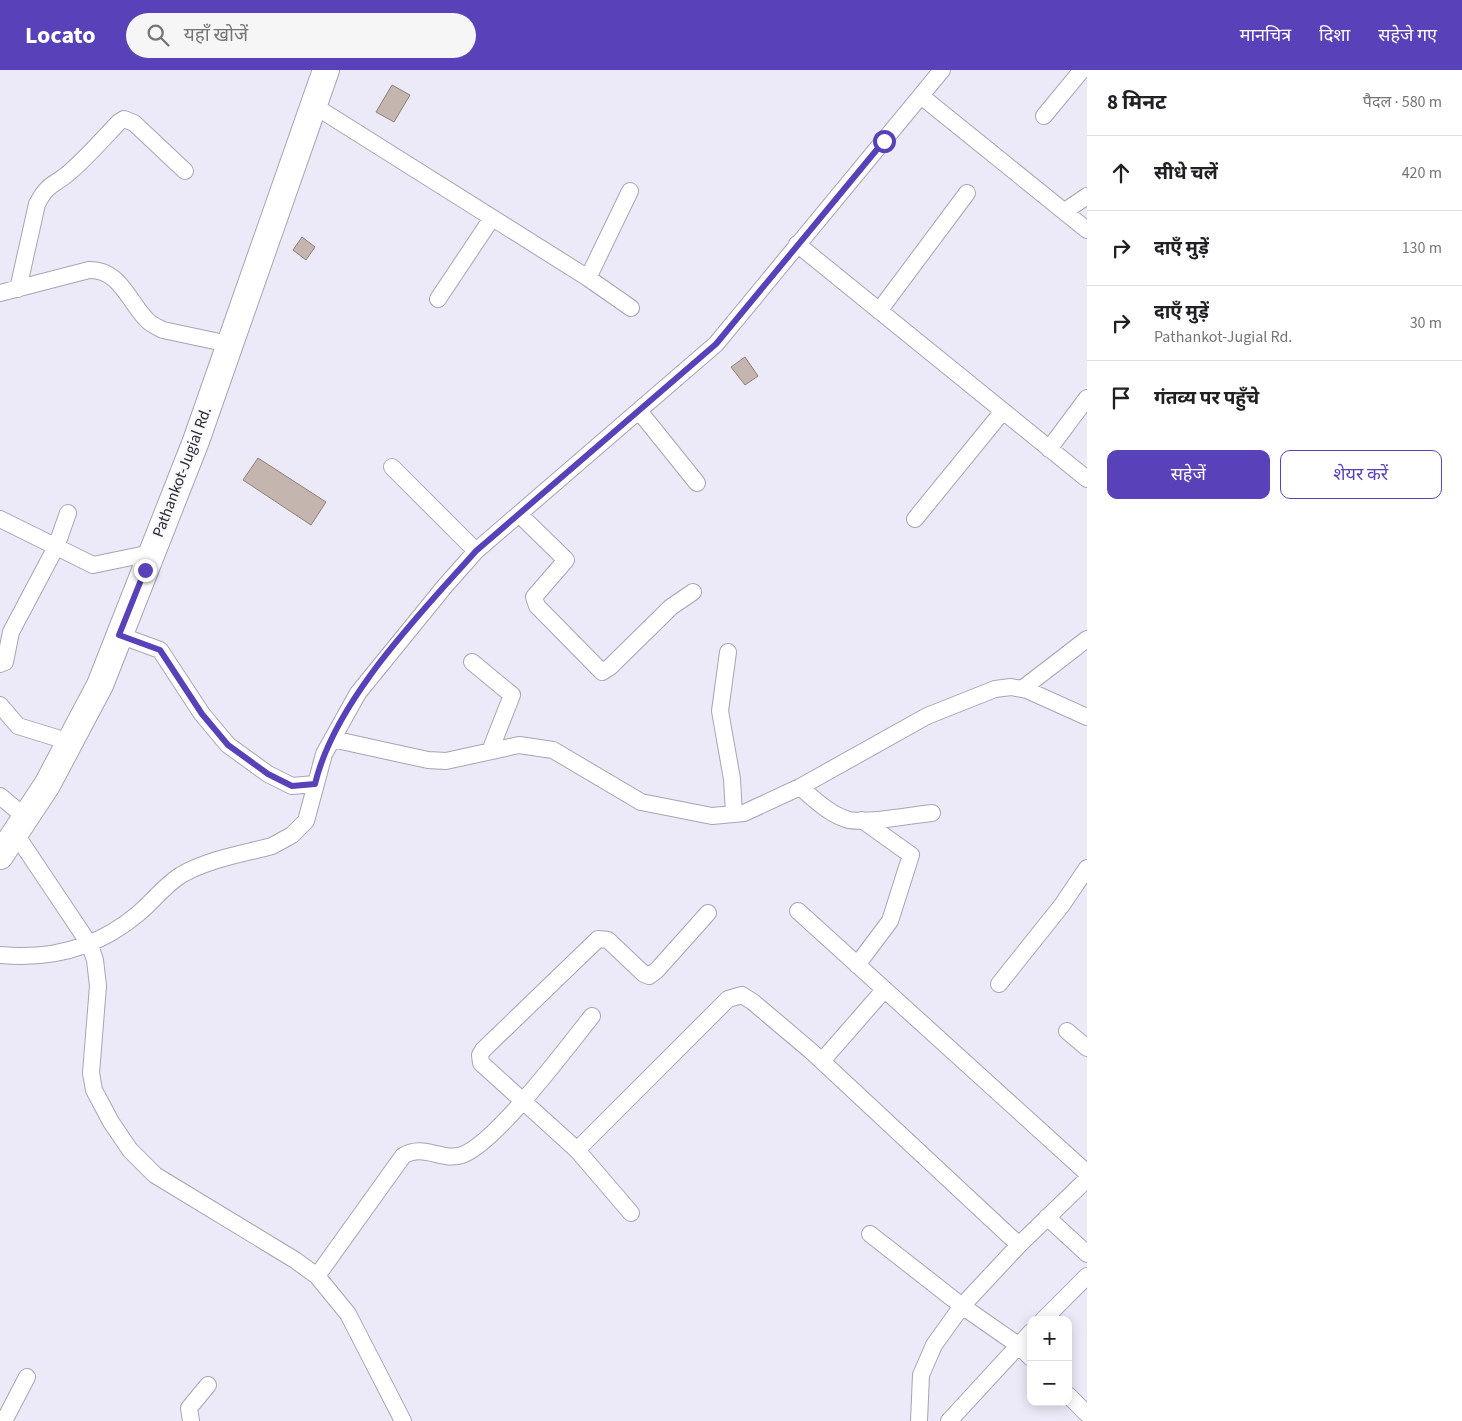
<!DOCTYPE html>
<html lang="hi">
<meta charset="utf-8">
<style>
body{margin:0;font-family:"Source Sans 3","Noto Sans Devanagari",sans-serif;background:#f6f6f6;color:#202124}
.controls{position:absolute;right:15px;bottom:15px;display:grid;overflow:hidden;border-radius:10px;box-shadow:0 2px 12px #0003}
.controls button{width:45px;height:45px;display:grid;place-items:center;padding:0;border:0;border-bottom:1px solid #e0e0e0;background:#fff;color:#202124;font:25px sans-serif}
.stop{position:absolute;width:15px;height:15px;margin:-11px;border:4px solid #5941b9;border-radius:50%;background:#fff}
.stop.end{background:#5941b9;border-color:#fff;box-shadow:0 1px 5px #0008}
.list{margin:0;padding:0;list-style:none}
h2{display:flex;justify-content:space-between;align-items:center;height:65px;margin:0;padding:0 20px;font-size:21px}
h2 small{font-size:16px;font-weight:400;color:#757577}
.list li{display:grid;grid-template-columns:32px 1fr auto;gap:15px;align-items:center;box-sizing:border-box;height:75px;padding:0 20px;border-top:1px solid #e0e0e0}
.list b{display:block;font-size:19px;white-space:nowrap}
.list p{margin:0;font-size:16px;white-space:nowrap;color:#757577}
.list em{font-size:16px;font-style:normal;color:#757577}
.actions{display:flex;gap:10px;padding:15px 20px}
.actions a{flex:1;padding:11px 0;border:1px solid #5941b9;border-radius:10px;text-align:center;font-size:18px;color:#5941b9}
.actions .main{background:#5941b9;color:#fff}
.icon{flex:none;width:28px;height:28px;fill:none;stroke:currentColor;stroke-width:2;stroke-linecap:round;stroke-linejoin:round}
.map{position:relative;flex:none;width:1087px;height:1351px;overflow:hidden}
header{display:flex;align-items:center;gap:30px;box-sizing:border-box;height:70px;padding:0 25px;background:#5941b9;color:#fff}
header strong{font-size:24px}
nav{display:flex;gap:28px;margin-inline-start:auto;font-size:18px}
.search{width:350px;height:45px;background:#f6f6f6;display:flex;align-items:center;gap:12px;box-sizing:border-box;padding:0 18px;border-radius:28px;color:#757577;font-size:19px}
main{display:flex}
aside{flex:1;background:#fff}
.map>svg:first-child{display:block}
.building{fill:#c4b5af;stroke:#8f807b}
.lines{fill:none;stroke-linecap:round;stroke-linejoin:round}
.minor-casing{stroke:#a7a5b2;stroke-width:18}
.primary-casing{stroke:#a7a5b2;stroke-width:28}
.minor{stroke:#fff;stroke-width:16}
.primary{stroke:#fff;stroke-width:26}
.route{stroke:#5941b9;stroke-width:6}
.labels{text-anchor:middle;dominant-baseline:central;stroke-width:5;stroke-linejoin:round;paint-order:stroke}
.street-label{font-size:16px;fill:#2c2b30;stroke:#f9f9fe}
</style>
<header>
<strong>Locato</strong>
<div class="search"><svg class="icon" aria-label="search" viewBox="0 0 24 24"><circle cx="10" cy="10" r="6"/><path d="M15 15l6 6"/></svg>यहाँ खोजें</div>
<nav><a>मानचित्र</a><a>दिशा</a><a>सहेजे गए</a></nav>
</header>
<main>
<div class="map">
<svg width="1087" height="1351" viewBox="0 0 1087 1351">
<rect width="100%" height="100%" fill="#eceaf8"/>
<path class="building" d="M392 15 410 25 394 52 376 42Z
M302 167 315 177 306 190 293 180Z
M745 287 758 306 745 315 731 297Z
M258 388 326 432 311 455 243 410Z"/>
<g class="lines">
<defs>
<path id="minor" d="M921 26 1087 160
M313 35 588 208 631 238
M1044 46 1082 0
M1065 141 1087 126
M797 174 1087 409
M588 208 630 121
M18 219 37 134C49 111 55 116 71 101 88 86 103 69 119 52L124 49 134 53 185 101
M0 223 89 200C119 199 128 230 146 249 150 254 157 257 163 260L229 274
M438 229 492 148
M879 241 967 123
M639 341 697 413
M1049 379 1087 328
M392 397 476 481
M519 444 566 490 534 527 537 536 602 602 610 597 671 537 693 522
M0 449 93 495 151 483
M915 449 1003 341
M119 565 160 580 202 644 228 675 268 704 292 716 315 714
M728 582 720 641 732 709 734 744
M472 592 512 625 490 681
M0 594 5 592 11 562 56 477 68 443
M1022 619 1087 569
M0 635 18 656 70 672
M332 669 428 690 446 691 519 675 553 680 641 732 712 746 744 743 800 717 927 646 995 619 1011 617 1027 620 1087 647
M800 717C814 729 830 745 849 750 868 754 911 745 932 743
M0 726 25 747
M15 763 90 875 95 890 98 916 91 1003 94 1020 111 1052 130 1080 155 1105 295 1190 317 1206 348 1244 403 1351
M798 841 1087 1103
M708 843 657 900 649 906 644 904 608 870 598 869 483 980 480 985 481 993 577 1080 728 929 742 925 753 932 811 981 1019 1175
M0 885C51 890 99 877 139 843 153 831 165 815 181 805 209 789 242 784 272 776L292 765 306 751 324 684 358 623 445 516 476 481 716 274 942 0
M857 895 890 851 911 785 862 750
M999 914 1062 835 1087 798
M1067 961 1087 978
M822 991 884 920
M577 1080 631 1143
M1047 1147 1087 1184
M870 1164 962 1236 1018 1275 1031 1288
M317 1206 403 1086C424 1073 442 1092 462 1085 496 1073 567 977 592 946
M1043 1250 1087 1206
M1068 1325 1087 1344
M4 1351 27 1307
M191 1351 189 1338 208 1315
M919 1351 921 1305 934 1275 962 1236 1019 1175 1087 1109
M949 1351 1031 1262"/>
<path id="primary" d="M0 786 47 715 100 615 196 371 326 0"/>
</defs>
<use href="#minor" class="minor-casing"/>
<use href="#primary" class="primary-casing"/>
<use href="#minor" class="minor"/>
<use href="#primary" class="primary"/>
</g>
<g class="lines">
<path class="route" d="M145 500 119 565 160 580 202 644 228 675 268 704 292 716 315 714C335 630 420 544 476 481L716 274 884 71"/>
</g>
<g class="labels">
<g class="street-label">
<text transform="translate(182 402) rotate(-69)">Pathankot-Jugial Rd.</text>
</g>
</g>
</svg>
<div class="controls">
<button>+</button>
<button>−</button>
</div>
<div class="stop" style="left:884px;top:71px"></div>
<div class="stop end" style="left:145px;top:500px"></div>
</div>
<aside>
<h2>8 मिनट<small>पैदल · 580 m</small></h2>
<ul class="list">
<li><svg class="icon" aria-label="ahead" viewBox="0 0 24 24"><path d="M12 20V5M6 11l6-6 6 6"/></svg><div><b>सीधे चलें</b></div><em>420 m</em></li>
<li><svg class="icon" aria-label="right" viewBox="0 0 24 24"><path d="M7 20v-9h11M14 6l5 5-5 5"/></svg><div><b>दाएँ मुड़ें</b></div><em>130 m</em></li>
<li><svg class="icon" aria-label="right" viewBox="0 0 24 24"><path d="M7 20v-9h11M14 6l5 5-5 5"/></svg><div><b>दाएँ मुड़ें</b><p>Pathankot-Jugial Rd.</p></div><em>30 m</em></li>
<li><svg class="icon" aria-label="arrive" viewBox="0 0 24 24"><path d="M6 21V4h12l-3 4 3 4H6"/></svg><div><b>गंतव्य पर पहुँचे</b></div></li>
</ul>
<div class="actions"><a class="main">सहेजें</a><a>शेयर करें</a></div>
</aside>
</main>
